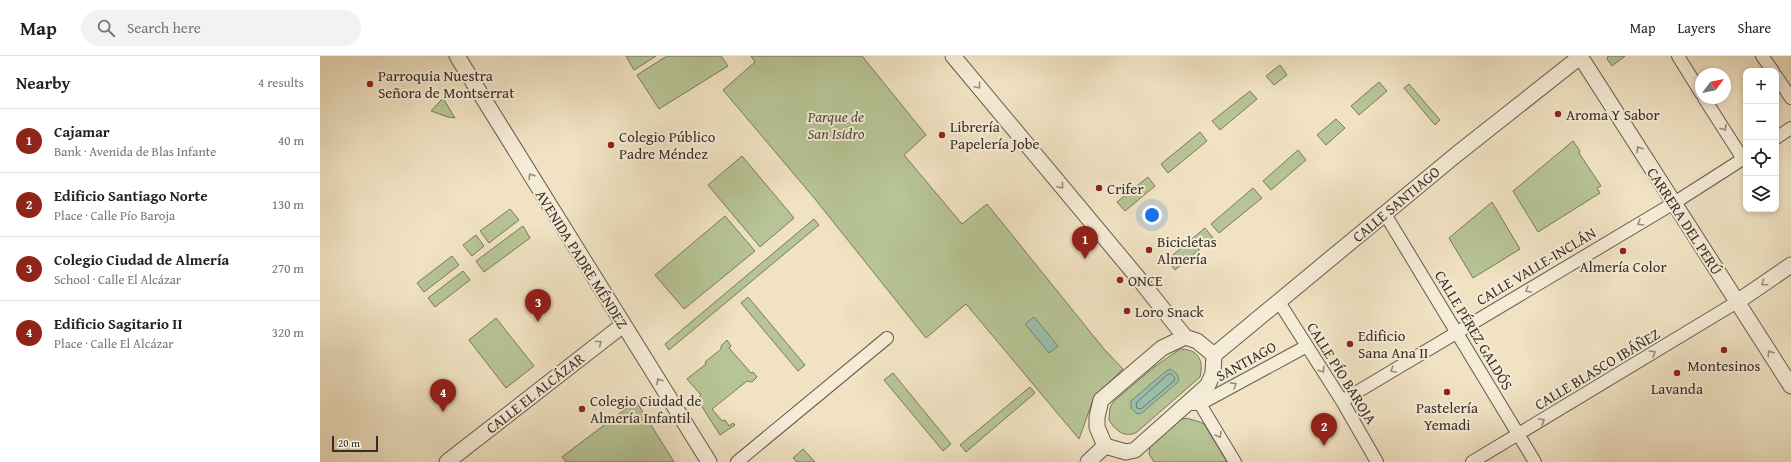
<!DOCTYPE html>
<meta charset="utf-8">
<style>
body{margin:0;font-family:"Gentium Book Plus",serif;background:#f2f2f2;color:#222}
.controls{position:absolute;right:12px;top:12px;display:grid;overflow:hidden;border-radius:8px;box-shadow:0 2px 6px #0003}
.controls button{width:36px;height:36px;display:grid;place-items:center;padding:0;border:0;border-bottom:1px solid #e0e0e0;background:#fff;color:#222;font:20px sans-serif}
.compass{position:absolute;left:1375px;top:12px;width:36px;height:36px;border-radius:50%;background:#fff;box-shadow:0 2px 6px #0003;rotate:58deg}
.scale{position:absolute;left:12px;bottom:10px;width:46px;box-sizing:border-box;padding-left:4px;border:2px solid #392e27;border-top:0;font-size:11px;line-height:14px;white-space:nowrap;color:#392e27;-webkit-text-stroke:3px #f5ecd7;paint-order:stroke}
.you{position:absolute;left:832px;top:159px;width:14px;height:14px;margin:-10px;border:3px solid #fff;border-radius:50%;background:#1a73e8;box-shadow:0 0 0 6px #1a73e833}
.badge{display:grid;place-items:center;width:26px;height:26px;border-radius:50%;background:#8f2418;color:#fff;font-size:13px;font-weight:700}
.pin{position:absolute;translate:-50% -33px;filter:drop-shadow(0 1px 2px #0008)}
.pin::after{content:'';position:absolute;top:21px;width:14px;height:12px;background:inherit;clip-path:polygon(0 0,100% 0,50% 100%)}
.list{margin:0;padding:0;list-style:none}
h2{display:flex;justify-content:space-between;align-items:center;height:52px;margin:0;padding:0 16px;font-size:17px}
h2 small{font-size:13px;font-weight:400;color:#767676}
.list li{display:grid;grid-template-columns:26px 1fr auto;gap:12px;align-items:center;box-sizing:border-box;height:64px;padding:0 16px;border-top:1px solid #e0e0e0}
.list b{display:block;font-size:15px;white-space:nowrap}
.list p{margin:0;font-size:13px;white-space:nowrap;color:#767676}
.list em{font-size:13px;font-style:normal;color:#767676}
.icon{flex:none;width:22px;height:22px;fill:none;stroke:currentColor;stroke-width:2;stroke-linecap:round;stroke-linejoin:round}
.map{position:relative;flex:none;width:1471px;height:406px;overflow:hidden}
header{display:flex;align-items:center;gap:24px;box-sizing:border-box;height:56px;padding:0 20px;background:#fff;border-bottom:1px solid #e0e0e0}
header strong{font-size:19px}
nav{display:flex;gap:22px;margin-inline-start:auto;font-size:14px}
.search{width:280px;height:36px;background:#f2f2f2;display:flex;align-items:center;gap:10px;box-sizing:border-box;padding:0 14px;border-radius:22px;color:#767676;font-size:15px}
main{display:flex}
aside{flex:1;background:#fff}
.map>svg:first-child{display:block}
.green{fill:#b7c495;stroke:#78795e}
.water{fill:#9bbfac;stroke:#748577}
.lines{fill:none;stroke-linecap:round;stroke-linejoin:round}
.shore{stroke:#6a766a;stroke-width:1}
.minor-casing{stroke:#675b4e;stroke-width:14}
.tertiary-casing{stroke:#675b4e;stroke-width:17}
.minor{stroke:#f5ecd7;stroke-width:12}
.tertiary{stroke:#f5ecd7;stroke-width:15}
.oneway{stroke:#978d7f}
.poi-dot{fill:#8f2418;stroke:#f5ecd7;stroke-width:1.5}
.labels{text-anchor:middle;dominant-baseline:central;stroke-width:4;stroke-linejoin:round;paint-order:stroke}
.poi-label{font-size:15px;fill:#392e27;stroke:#f5ecd7;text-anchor:start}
.park-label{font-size:15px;font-style:italic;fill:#524c3d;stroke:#f5ecd7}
.street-label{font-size:15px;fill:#392e27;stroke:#f5ecd7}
</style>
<header>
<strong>Map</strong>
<div class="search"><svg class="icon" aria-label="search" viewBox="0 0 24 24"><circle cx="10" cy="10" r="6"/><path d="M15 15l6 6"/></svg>Search here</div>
<nav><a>Map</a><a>Layers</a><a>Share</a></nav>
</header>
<main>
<aside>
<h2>Nearby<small>4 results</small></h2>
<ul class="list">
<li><span class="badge">1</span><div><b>Cajamar</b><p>Bank · Avenida de Blas Infante</p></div><em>40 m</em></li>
<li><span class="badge">2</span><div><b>Edificio Santiago Norte</b><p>Place · Calle Pío Baroja</p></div><em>130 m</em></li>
<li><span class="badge">3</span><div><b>Colegio Ciudad de Almería</b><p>School · Calle El Alcázar</p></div><em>270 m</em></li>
<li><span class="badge">4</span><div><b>Edificio Sagitario II</b><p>Place · Calle El Alcázar</p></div><em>320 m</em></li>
</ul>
</aside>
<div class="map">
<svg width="1471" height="406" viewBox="0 0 1471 406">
<rect width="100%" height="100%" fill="#f0e2c2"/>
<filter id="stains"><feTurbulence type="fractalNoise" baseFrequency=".005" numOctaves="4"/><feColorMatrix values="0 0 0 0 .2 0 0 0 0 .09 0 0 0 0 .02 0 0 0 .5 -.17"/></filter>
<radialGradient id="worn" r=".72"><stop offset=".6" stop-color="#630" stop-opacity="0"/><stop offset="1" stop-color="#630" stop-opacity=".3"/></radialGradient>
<path class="green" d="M306 0H336L314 14Z
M347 0H401L408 10 339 53 317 19Z
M431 0H542L606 79 584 99 642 168 667 148 784 293 803 313 774 341 759 383 646 248 606 282 495 143 403 34 435 6Z
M1288 0H1305L1292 10 1287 3Z
M960 9 967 19 954 29 946 20Z
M1059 26 1067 35 1039 59 1031 50Z
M1089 28 1120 64 1115 69 1084 32Z
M930 35 937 43 900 74 892 65Z
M123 42 135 62 128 61 111 55Z
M1016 63 1025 72 1006 89 997 79Z
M880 76 887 85 848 117 841 108Z
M1253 85 1260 95 1259 97 1281 130 1277 132 1280 137 1218 176 1193 135Z
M978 94 986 104 951 134 943 125Z
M422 100 474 162 440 191 388 129Z
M828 121 835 130 805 155 797 146Z
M933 132 942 142 899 177 891 168Z
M1172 146 1200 193 1153 222 1129 182Z
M190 153 199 164 169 187 160 175Z
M405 160 435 195 364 253 335 219Z
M494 163 499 169 349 294 345 288Z
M203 170 210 182 164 216 156 205Z
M885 172 893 182 855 214 847 204Z
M156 179 164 190 152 200 143 189Z
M132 200 139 209 104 236 97 227Z
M143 215 150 224 115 251 108 242Z
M428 241 485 309 478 315 421 247Z
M176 262 214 310 186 332 149 284Z
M407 284 411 290 409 292 431 317 433 316 437 321 432 326 427 325 392 353 402 365 405 364 409 370 413 367 415 369 400 379 377 343 381 339 367 323 386 308 385 306 401 293V290Z
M860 293C878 293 884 304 880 321L817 376C805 383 795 374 789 364L790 352 793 346 834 311Z
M573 317 631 388 623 395 564 324Z
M710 331 715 337 646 396 640 389Z
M316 345 354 406H246L242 401Z
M866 362 880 366 884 368 907 406H834L829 398 830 390 857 365Z
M483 393 495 406H477L473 402Z"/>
<path class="water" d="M714 261 738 290 729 297 705 268Z
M850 313 857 318 859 325 823 356 820 358 816 357 811 352V345L845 316Z"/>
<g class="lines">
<path class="shore" d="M851 318 855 322 854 325 821 353 817 352 816 347 847 319Z"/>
<defs>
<path id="minor" d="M1358 0 1381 37
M1442 0 1453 15
M1456 20 1471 42
M1384 42 1423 103
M1456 82 1471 72
M1065 158 1215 406
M959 246 1022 345 1057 406
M1022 345 1354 147 1426 101
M873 348H880L915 406
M880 348 987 290
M417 406 567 282
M1152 406 1417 246"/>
<path id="tertiary" d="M137 0 389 406
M633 0 819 223 865 281
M1260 0 1471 330
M1417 246 1471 209
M865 281 877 285 894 299 893 317 888 329 815 394 806 396 785 390 777 371V361L781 344 842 292Z
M894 299 1137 98 1261 0
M127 406 303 269
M768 406 785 390"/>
</defs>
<use href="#minor" class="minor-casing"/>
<use href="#tertiary" class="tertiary-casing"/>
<use href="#minor" class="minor"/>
<use href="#tertiary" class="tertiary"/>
</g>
<defs><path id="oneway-chevron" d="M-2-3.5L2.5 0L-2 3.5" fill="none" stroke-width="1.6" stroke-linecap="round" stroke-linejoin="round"/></defs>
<g class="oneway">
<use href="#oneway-chevron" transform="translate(658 30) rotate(50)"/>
<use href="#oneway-chevron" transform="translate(1404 72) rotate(58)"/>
<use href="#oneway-chevron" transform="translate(1319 93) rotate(-122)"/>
<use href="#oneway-chevron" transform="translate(211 120) rotate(-122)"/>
<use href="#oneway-chevron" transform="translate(741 130) rotate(50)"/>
<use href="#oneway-chevron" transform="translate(1320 167) rotate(149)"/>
<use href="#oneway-chevron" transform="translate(1444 227) rotate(145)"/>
<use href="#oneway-chevron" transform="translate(1208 234) rotate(149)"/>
<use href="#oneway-chevron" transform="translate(279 287) rotate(-38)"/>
<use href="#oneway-chevron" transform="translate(1333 297) rotate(-31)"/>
<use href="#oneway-chevron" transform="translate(1450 297) rotate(-123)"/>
<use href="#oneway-chevron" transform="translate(1002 314) rotate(57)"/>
<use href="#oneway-chevron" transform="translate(1073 314) rotate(149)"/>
<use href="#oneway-chevron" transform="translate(339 325) rotate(-122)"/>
<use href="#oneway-chevron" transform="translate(914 329) rotate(-29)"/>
<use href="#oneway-chevron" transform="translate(1222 365) rotate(-31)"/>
<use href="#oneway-chevron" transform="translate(899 379) rotate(59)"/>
</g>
<g class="poi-dot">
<circle cx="50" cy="28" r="4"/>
<circle cx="1238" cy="58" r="4"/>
<circle cx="622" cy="79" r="4"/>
<circle cx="291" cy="89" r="4"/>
<circle cx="779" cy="132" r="4"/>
<circle cx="829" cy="194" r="4"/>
<circle cx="1303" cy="195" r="4"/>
<circle cx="800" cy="224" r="4"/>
<circle cx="807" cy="255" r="4"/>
<circle cx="1030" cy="288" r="4"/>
<circle cx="1404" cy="294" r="4"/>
<circle cx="1357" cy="317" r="4"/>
<circle cx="1127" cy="336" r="4"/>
<circle cx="262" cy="353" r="4"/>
</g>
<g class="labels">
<g class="poi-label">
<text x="58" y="19">Parroquia Nuestra<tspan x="58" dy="17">Señora de Montserrat</tspan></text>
<text x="1246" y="58">Aroma Y Sabor</text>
<text x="630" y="70">Librería<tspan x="630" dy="17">Papelería Jobe</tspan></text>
<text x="299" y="80">Colegio Público<tspan x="299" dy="17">Padre Méndez</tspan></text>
<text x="787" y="132">Crifer</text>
<text x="837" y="185">Bicicletas<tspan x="837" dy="17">Almería</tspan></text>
<text x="1303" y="210" text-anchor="middle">Almería Color</text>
<text x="808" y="224">ONCE</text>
<text x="815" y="255">Loro Snack</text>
<text x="1038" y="279">Edificio<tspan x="1038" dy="17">Sana Ana II</tspan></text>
<text x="1404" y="309" text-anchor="middle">Montesinos</text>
<text x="1357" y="332" text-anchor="middle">Lavanda</text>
<text x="270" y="344">Colegio Ciudad de<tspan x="270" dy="17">Almería Infantil</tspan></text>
<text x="1127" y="351" text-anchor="middle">Pastelería<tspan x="1127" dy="17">Yemadi</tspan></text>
</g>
<g class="park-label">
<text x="516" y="60">Parque de<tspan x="516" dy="17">San Isidro</tspan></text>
</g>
<g class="street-label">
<text transform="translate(1076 148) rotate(-40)">CALLE SANTIAGO</text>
<text transform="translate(1365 165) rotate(57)">CARRERA DEL PERÚ</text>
<text transform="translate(262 203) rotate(58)">AVENIDA PADRE MÉNDEZ</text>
<text transform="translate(1216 210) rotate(-31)">CALLE VALLE-INCLÁN</text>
<text transform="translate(1154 274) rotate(59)">CALLE PÉREZ GALDÓS</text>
<text transform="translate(926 305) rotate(-29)">SANTIAGO</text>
<text transform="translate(1277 313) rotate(-31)">CALLE BLASCO IBÁÑEZ</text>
<text transform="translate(1022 317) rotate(58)">CALLE PÍO BAROJA</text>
<text transform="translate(215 337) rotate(-38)">CALLE EL ALCÁZAR</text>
</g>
</g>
<rect width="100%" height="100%" filter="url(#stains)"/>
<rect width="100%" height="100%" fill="url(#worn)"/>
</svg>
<div class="controls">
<button>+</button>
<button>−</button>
<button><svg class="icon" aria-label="locate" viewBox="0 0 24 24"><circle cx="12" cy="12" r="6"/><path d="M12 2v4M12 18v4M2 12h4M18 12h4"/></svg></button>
<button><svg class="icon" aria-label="layers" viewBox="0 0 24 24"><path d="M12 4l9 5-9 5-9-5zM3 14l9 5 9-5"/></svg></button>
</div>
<svg class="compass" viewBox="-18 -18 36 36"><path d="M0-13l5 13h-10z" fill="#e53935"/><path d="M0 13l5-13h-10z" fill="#767676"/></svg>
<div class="scale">20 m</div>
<div class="you"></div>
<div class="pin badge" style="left:765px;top:203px">1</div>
<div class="pin badge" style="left:1004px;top:390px">2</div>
<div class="pin badge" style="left:218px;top:266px">3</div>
<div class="pin badge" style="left:123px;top:356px">4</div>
</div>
</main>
